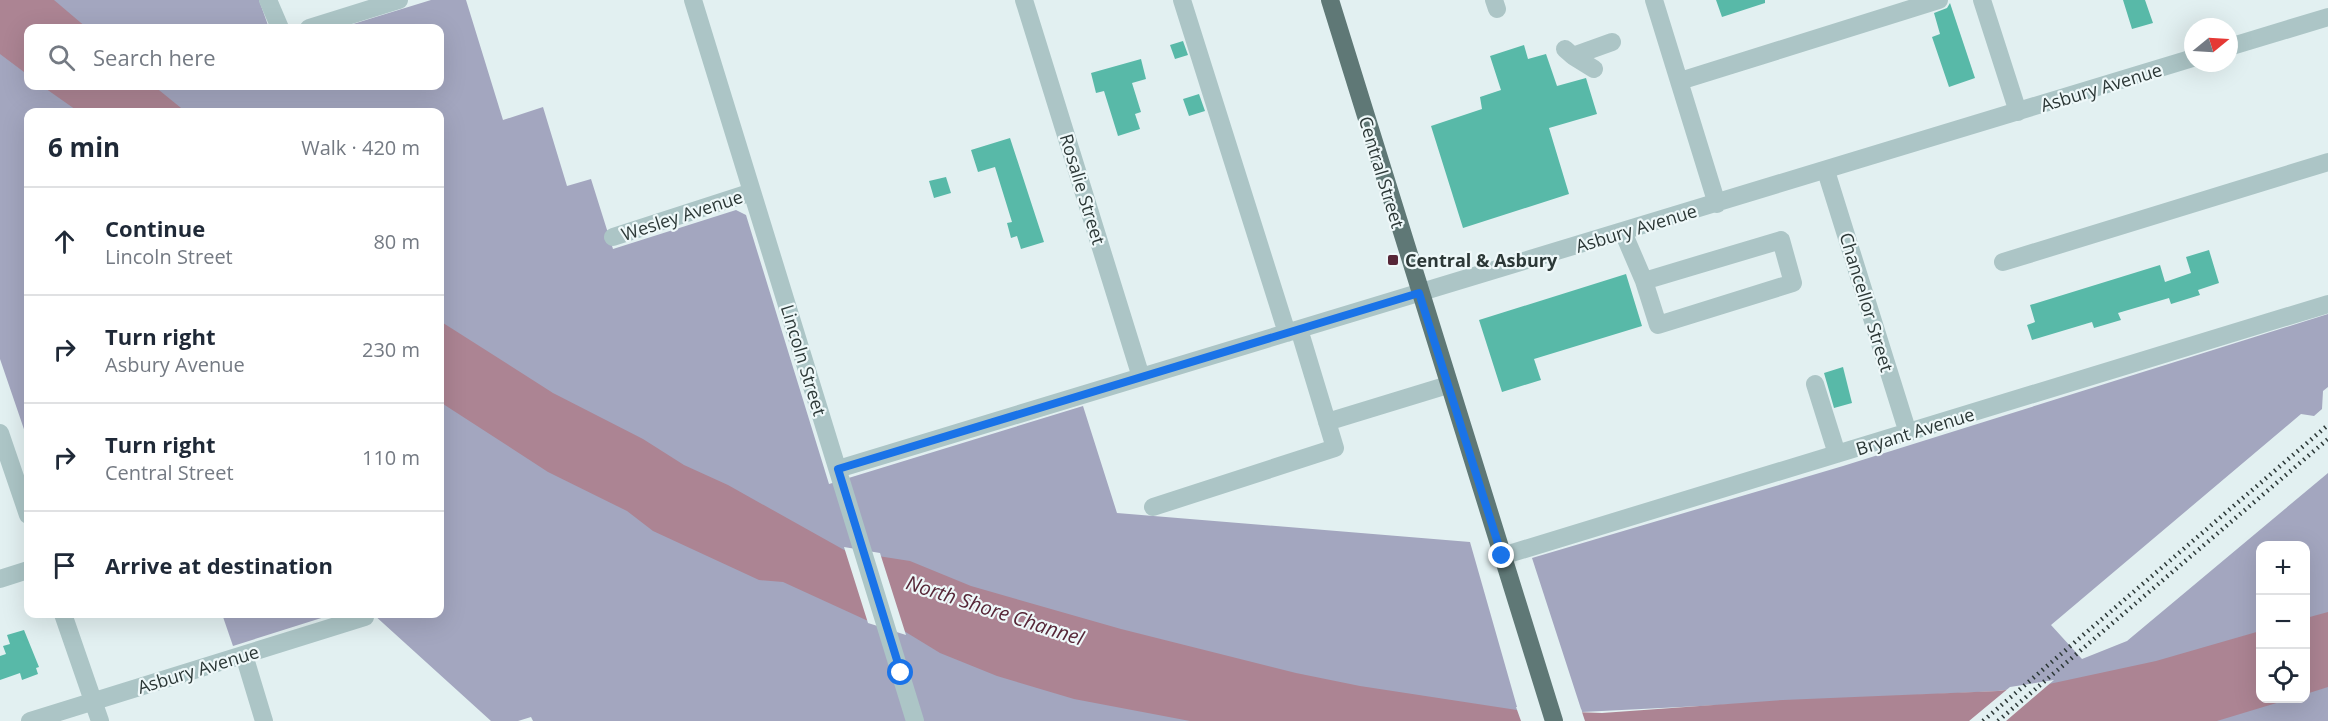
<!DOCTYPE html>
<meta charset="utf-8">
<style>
body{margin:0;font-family:"Open Sans",sans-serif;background:#f6f6f7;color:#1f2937}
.controls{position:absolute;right:18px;bottom:18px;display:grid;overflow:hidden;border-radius:12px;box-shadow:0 6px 24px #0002}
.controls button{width:54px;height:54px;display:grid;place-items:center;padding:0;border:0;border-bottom:2px solid #e0e1e3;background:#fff;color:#1f2937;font:30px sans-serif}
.compass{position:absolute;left:2184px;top:18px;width:54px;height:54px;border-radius:50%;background:#fff;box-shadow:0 6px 24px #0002;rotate:72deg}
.stop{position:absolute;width:18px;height:18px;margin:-14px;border:4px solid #1a73e8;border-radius:50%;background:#fff}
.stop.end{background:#1a73e8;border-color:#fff;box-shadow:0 2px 6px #0008}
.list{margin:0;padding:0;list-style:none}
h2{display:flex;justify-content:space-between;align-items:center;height:78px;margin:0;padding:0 24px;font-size:26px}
h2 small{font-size:20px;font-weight:400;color:#747a83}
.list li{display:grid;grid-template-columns:39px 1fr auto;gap:18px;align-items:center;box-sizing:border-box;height:108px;padding:0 24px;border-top:2px solid #e0e1e3}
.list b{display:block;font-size:22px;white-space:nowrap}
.list p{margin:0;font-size:20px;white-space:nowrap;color:#747a83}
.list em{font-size:20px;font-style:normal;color:#747a83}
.icon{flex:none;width:33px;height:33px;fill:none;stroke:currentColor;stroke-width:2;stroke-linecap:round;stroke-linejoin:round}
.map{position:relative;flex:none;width:2328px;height:721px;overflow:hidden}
.search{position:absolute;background:#fff;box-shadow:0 6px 24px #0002;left:24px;top:24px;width:420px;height:66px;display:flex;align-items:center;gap:15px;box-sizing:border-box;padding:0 21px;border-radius:12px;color:#747a83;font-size:22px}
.panel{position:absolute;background:#fff;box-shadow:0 6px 24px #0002;left:24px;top:108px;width:420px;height:510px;border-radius:12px}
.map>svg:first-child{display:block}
.green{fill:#a3a6bf;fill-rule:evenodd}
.water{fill:#ac8493}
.pier{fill:#e2f0f1}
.building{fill:#58b9a8}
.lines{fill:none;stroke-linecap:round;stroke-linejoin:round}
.minor{stroke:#acc5c6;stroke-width:18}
.major{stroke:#5f7876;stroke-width:18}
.rail{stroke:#2c3837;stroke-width:4.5;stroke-dasharray:1.5 4.5;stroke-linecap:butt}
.route{stroke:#1a73e8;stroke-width:8}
.poi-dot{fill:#562637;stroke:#eef8f9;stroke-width:2}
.labels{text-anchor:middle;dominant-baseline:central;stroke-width:4.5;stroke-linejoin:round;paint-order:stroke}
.street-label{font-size:18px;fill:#2c3837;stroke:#eef8f9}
.poi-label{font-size:18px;font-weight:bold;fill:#2c3837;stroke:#eef8f9;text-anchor:start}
.water-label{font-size:20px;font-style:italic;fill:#562637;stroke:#eef8f9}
</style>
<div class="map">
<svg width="2328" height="721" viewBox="0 0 2328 721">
<rect width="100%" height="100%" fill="#e2f0f1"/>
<path class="green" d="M0 0H259L269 28H28V86H440V28H340L431 0H466L503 120 543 107 567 186 591 179 613 249 736 210 746 215 829 484 1083 406 1117 513 1470 542 1521 721H533L531 717 518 721H491L373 614H440V112H28V441L0 359Z
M2328 314V387L2323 391 2322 409 2314 416 2301 414 2051 625 2082 659 2127 641 2328 473V721H2006L2048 684 1998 691 1582 712 1532 558 1843 466ZM2260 546H2306V698H2260Z
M222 614H334L233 646Z"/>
<path class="water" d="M0 0H54L87 28H28V75L0 54Z
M42 86H154L186 112H79Z
M440 321 553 393 643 439 684 465 728 485 846 551 910 561 971 586 1121 629 1296 673 1360 686 1517 710 1602 713 1783 700 1998 691 2049 684 2156 661 2260 631V698L2290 699 2217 721H1190L1074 699 997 676 940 653 904 631 866 620 783 582 759 580 653 531 627 511 548 472 440 402Z
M2328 612V687L2306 694V618Z"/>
<path class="pier" d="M844 547 880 553 906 635 868 623Z
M2054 680 2006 721H1969L2010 687Z
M1516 707 1581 709 1585 721H1521Z"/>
<path class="building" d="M1716 0H1765V3L1722 17Z
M2123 0H2145L2153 23 2132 29Z
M1950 3 1975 78 1949 87 1932 37 1940 34 1934 13 1947 8Z
M1183 41 1188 55 1175 59 1170 45Z
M1524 45 1528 59 1546 54 1557 86 1586 78 1597 114 1549 128 1569 194 1463 228 1431 126 1482 109 1480 97 1501 90 1490 56Z
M1141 59 1146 79 1132 83 1141 112 1135 114 1140 129 1118 136 1104 91 1096 93 1091 73Z
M1199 94 1205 111 1189 116 1183 99Z
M1010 138 1044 242 1021 249 1017 236 1011 238 1007 223 1012 222 995 167 978 172 971 150Z
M946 177 951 193 934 198 929 181Z
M2209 250 2219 283 2198 290 2200 295 2171 304 2169 298 2118 313 2121 320 2094 328 2092 322 2032 340 2027 325 2035 322 2030 305 2160 265 2165 282 2191 273 2186 257Z
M1626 274 1642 326 1534 359 1541 380 1502 392 1479 320Z
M1843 367 1852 403 1834 408 1824 373Z
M24 630 39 667 36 668 38 674 22 680 20 673 0 680V656L6 654 3 646 10 644 7 635Z"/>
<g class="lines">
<path class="minor" d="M268 0 280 28
M693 0 915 721
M1024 0 1141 377
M1182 0 1287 333
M1494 0 1497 9
M1654 0 1717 204
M1982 0 2018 112
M309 28 399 0
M2229 47 2328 17
M1565 49 1573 56 1612 42
M1573 56 1594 69
M1680 81 1939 0
M1826 171 1908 433
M1623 232 1644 281 1658 325 1793 283 1781 240 1644 281
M613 237 752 192
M2003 262 2328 162
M1815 384 1837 454
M1327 422 1448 385
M0 433 28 515
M838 469 2193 58
M1153 507 1335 448 1299 329
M1502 556 2328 304
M0 579 28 570
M63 614 100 721
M244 655 264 721
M30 721 365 617"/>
<path class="major" d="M1330 0 1554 721"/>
<path class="rail" d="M1983 721 2328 425
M1998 721 2328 439"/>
</g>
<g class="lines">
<path class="route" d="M901 673 838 469 1419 293 1502 556"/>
</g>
<rect class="poi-dot" x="1387" y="254" width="12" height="12" rx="3"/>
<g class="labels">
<g class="street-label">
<text transform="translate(2101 87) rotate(-17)">Asbury Avenue</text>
<text transform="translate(1382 172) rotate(73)">Central Street</text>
<text transform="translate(1083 189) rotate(73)">Rosalie Street</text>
<text transform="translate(682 215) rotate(-18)">Wesley Avenue</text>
<text transform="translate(1636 228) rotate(-17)">Asbury Avenue</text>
<text transform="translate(1867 302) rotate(73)">Chancellor Street</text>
<text transform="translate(804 360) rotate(73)">Lincoln Street</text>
<text transform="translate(1915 431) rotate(-17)">Bryant Avenue</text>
<text transform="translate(198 669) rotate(-17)">Asbury Avenue</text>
</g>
<g class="poi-label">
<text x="1405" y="260">Central &amp; Asbury</text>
</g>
<g class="water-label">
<text transform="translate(995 610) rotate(18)">North Shore Channel</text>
</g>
</g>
</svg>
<div class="controls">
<button>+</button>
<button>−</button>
<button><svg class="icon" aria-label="locate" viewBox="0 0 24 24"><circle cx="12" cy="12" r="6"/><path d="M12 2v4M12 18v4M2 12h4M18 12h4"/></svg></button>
</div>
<svg class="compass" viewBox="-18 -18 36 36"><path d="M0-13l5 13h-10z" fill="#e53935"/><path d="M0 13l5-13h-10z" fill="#747a83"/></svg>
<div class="stop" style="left:901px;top:673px"></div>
<div class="stop end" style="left:1502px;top:556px"></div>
<div class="search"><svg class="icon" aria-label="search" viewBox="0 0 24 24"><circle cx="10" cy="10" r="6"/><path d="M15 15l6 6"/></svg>Search here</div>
<section class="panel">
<h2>6 min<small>Walk · 420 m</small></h2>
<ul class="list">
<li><svg class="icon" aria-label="ahead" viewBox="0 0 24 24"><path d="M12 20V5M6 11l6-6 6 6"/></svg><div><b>Continue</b><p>Lincoln Street</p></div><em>80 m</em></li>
<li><svg class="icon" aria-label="right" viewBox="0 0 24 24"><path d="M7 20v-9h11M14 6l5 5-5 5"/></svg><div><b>Turn right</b><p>Asbury Avenue</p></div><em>230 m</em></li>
<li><svg class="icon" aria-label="right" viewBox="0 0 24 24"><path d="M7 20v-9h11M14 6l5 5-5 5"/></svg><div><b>Turn right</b><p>Central Street</p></div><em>110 m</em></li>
<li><svg class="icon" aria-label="arrive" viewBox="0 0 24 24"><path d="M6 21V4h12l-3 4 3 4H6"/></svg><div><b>Arrive at destination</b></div></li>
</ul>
</section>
</div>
